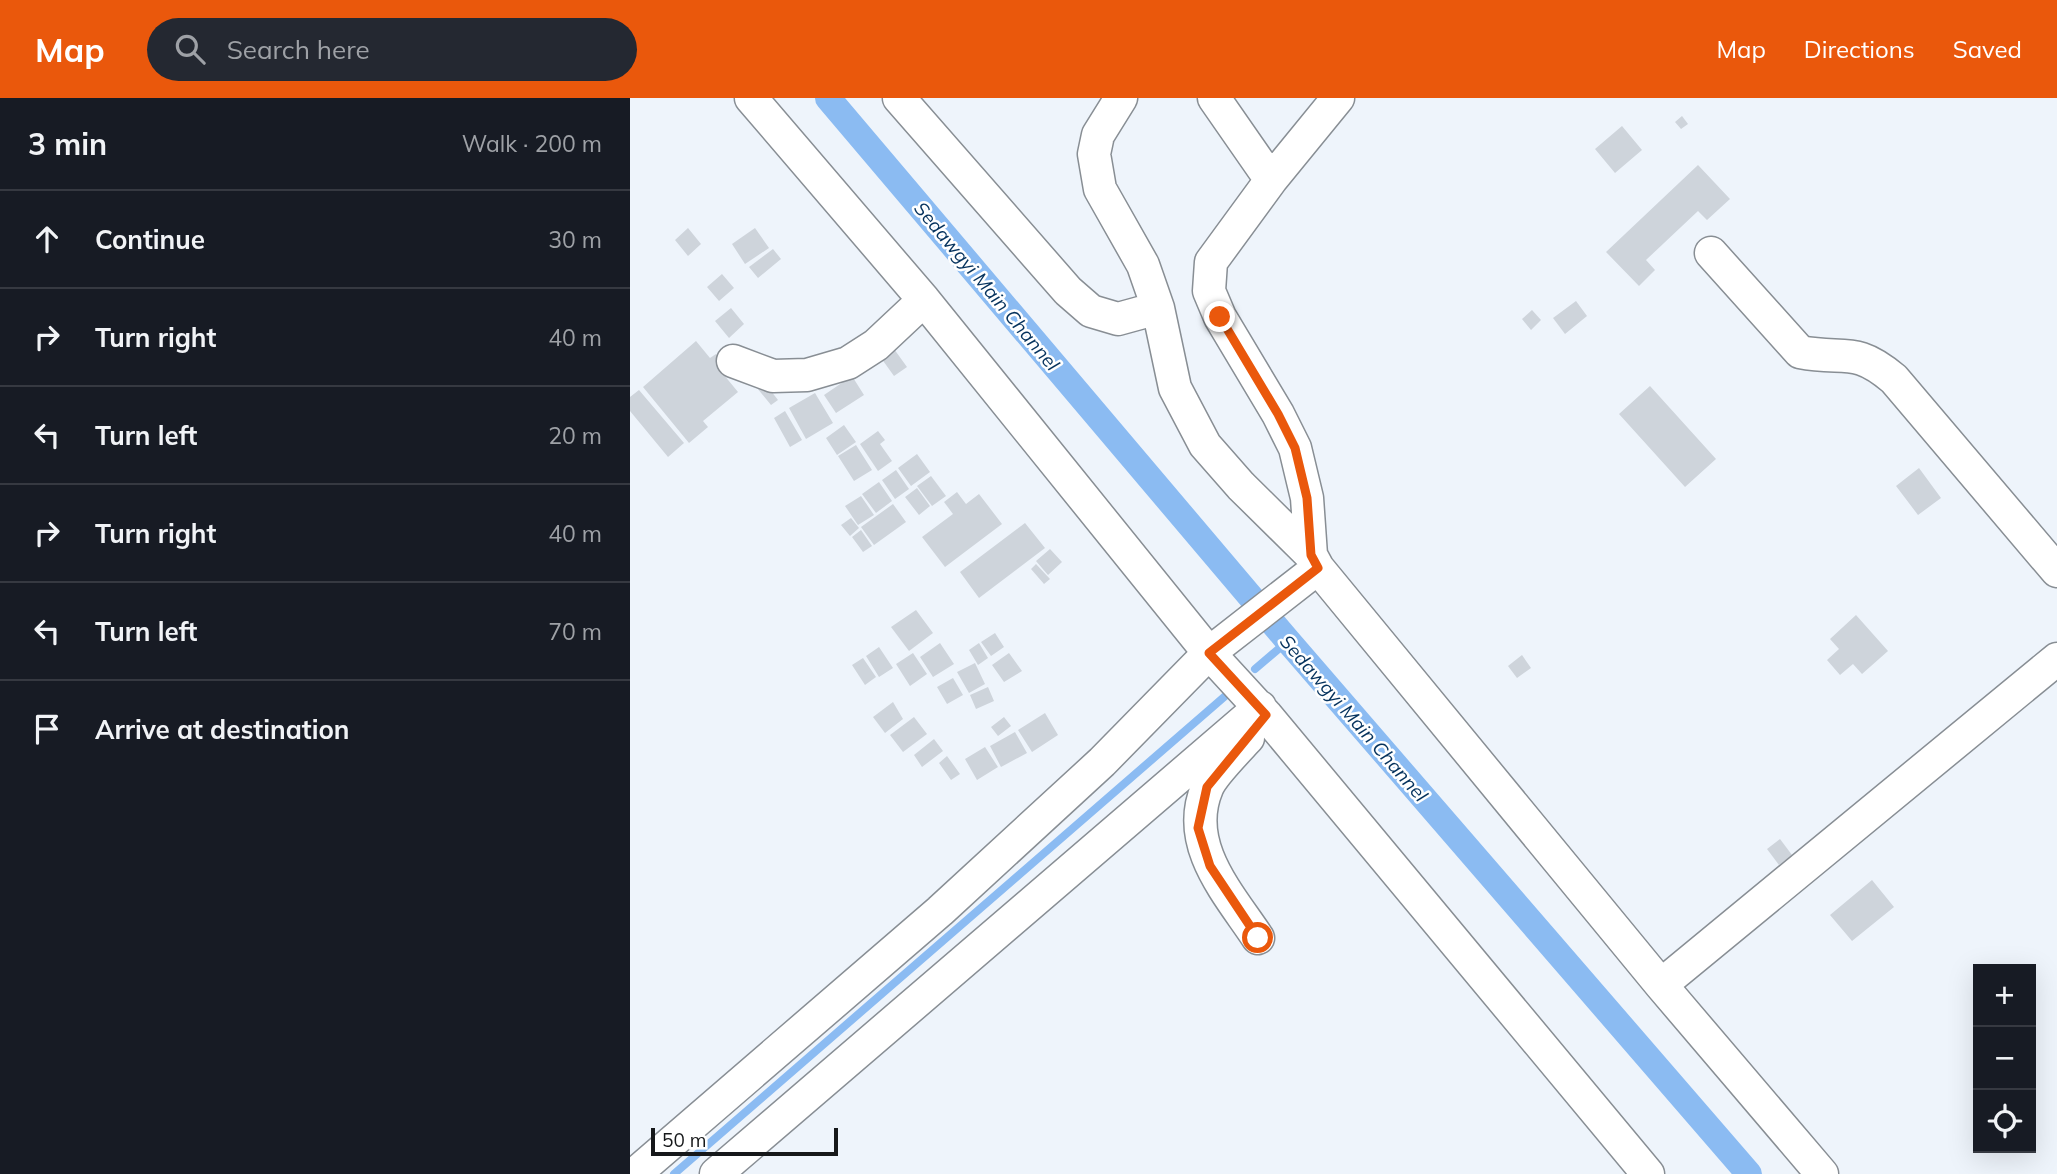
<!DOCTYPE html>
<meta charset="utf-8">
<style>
body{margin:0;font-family:Mulish,sans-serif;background:#242831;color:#f1f3f6}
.controls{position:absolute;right:21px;bottom:21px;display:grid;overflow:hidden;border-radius:0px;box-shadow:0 7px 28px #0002}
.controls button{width:63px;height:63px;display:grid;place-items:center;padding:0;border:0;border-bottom:2px solid #363941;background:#171b24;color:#f1f3f6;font:35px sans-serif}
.scale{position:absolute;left:21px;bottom:18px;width:187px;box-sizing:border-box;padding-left:7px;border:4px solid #16181a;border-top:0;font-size:19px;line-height:24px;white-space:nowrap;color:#16181a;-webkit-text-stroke:5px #fff;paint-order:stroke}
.stop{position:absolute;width:21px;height:21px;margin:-16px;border:5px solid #ea580c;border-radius:50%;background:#fff}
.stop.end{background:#ea580c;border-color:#fff;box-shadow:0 2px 7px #0008}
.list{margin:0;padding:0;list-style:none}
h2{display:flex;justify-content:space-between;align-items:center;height:91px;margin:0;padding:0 28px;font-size:30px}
h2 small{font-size:23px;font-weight:400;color:#9ea1a6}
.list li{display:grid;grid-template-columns:46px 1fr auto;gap:21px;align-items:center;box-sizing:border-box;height:98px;padding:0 28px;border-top:2px solid #363941}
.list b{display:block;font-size:26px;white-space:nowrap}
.list em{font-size:23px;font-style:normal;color:#9ea1a6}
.icon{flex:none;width:38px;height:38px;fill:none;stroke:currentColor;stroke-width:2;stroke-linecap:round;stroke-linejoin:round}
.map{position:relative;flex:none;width:1427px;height:1076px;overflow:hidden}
header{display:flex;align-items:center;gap:42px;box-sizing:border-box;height:98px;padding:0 35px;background:#ea580c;color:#fff}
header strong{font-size:33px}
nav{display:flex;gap:38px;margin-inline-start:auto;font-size:24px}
.search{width:490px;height:63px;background:#242831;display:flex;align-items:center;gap:18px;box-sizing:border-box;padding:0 24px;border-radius:38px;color:#9ea1a6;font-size:26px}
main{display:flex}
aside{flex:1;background:#171b24}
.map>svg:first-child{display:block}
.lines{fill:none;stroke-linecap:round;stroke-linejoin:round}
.stream{stroke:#8bbbf2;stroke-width:8}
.canal{stroke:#8bbbf2;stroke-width:26}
.building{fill:#ced4db}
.minor-casing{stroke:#888e94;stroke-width:35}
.minor{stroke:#fff;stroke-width:32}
.route{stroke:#ea580c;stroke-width:9}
.labels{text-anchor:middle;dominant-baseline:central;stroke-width:5;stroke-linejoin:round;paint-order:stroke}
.water-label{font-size:19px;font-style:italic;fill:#05325d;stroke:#fff}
</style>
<header>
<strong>Map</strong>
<div class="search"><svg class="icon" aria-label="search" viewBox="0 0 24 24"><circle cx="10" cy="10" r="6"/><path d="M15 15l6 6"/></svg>Search here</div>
<nav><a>Map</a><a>Directions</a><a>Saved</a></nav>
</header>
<main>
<aside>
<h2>3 min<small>Walk · 200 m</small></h2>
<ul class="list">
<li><svg class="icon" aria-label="ahead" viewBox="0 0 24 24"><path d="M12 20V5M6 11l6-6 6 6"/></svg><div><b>Continue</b></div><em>30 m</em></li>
<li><svg class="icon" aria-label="right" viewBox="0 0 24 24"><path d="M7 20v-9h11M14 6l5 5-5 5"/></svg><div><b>Turn right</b></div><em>40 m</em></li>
<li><svg class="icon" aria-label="left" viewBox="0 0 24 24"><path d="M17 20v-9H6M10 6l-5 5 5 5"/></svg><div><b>Turn left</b></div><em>20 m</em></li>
<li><svg class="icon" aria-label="right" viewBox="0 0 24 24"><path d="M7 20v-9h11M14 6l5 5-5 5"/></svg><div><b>Turn right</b></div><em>40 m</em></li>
<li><svg class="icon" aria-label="left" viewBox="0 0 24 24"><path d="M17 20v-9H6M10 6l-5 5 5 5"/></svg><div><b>Turn left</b></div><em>70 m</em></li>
<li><svg class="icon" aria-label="arrive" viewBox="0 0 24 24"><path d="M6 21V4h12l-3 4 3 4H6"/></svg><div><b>Arrive at destination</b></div></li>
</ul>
</aside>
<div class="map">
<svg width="1427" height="1076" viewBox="0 0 1427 1076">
<rect width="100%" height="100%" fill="#eef4fb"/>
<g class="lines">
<path class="stream" d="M625 571 658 543
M44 1076 601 593"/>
<path class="canal" d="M198 0 658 543 1119 1076"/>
</g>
<path class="building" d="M1052 18 1058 26 1051 31 1045 24Z
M992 28 1012 52 985 75 965 51Z
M1068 67 1100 101 1077 122 1068 113 1016 162 1025 172 1009 188 976 154Z
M58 130 71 146 58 158 45 142Z
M125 130 139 150 115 166 102 146Z
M143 151 151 161 128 180 119 169Z
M92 176 104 190 89 203 77 189Z
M946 203 957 218 935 236 923 220Z
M101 210 114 226 99 240 85 223Z
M902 212 911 222 901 232 892 221Z
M66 243 80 260 86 256 99 273 94 277 108 294 73 323 78 329 59 345 13 289Z
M259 244 277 269 264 278 246 253Z
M222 278 234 297 206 315 194 297Z
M134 284 148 302 141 307 127 290Z
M1020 288 1086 361 1055 389 989 316Z
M9 292 54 345 38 359 0 313V299Z
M185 295 203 325 176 341 159 310Z
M155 313 172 342 160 349 144 320Z
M214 327 226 344 207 357 196 340Z
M248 333 255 342 250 346 262 363 248 373 230 346Z
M226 347 242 372 224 383 208 358Z
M287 356 300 374 281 388 268 370Z
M1289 370 1311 400 1288 417 1266 388Z
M266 372 279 391 265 401 252 382Z
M301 378 316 398 302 408 287 388Z
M249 384 262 403 246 415 232 396Z
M287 390 300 408 289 417 275 399Z
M327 394 336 406 349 396 372 426 315 469 292 439 323 416 314 404Z
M231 398 244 417 228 427 215 408Z
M263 406 276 424 244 447 231 429Z
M221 420 229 430 220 438 211 427Z
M395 425 415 450 349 500 330 474Z
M231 432 242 448 233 454 222 439Z
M420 451 432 464 418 477 406 463Z
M406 466 420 481 414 486 401 471Z
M286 512 303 535 279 553 261 529Z
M1226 517 1258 553 1232 576 1223 566 1210 577 1197 562 1209 551 1200 541Z
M365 535 374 549 361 558 351 544Z
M310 545 324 566 303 579 290 559Z
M349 545 358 560 348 567 339 552Z
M249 549 263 570 249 579 236 558Z
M283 555 297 576 280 588 266 566Z
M379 555 392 573 374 584 362 567Z
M892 557 901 570 887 580 878 568Z
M233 560 246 579 235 587 222 567Z
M345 565 355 586 339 595 327 574Z
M323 580 333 597 317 606 307 589Z
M358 589 364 603 346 611 340 597Z
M263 604 273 621 255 635 243 619Z
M415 615 428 637 402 654 388 632Z
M284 619 297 636 273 654 260 637Z
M374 619 381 628 368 638 361 629Z
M385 634 397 655 371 669 360 648Z
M304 641 313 653 292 669 284 657Z
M355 649 368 669 347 682 335 661Z
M317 658 330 676 321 682 309 665Z
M1150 741 1162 757 1149 767 1137 751Z
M1242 782 1264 809 1222 843 1200 817Z"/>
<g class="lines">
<defs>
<path id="minor" d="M121 0 294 202 579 555 636 617 1018 1076
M269 0 438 193 461 213 488 221 528 210 545 290 575 347 611 388 681 457 688 470
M491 0 468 37 464 56 470 91 513 167 528 210
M584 0 641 82
M1081 155 1170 254C1214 263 1224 247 1264 281L1427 473
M103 263 143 278 177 277 218 265 246 247 294 202
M681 457 677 400 665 350 648 316 590 219 579 193 581 164 641 82 708 0
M618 640C607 652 582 677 577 690 553 747 599 796 628 840
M1031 887 1427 561
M5 1076 310 813 472 664 579 555 688 470 1031 887 1192 1076
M86 1076 630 609"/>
</defs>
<use href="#minor" class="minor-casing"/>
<use href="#minor" class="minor"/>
</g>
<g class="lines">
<path class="route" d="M590 219 648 316 665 350 677 400 681 457 688 470 579 555 636 617 577 689 568 730 580 768 628 840"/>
</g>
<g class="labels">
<g class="water-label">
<text transform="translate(357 188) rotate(50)">Sedawgyi Main Channel</text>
<text transform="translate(724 620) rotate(49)">Sedawgyi Main Channel</text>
</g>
</g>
</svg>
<div class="controls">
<button>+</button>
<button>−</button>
<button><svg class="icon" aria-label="locate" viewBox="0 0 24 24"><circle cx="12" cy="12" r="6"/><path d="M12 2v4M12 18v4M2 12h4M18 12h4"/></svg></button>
</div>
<div class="scale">50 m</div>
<div class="stop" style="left:628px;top:840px"></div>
<div class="stop end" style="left:590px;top:219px"></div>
</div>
</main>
